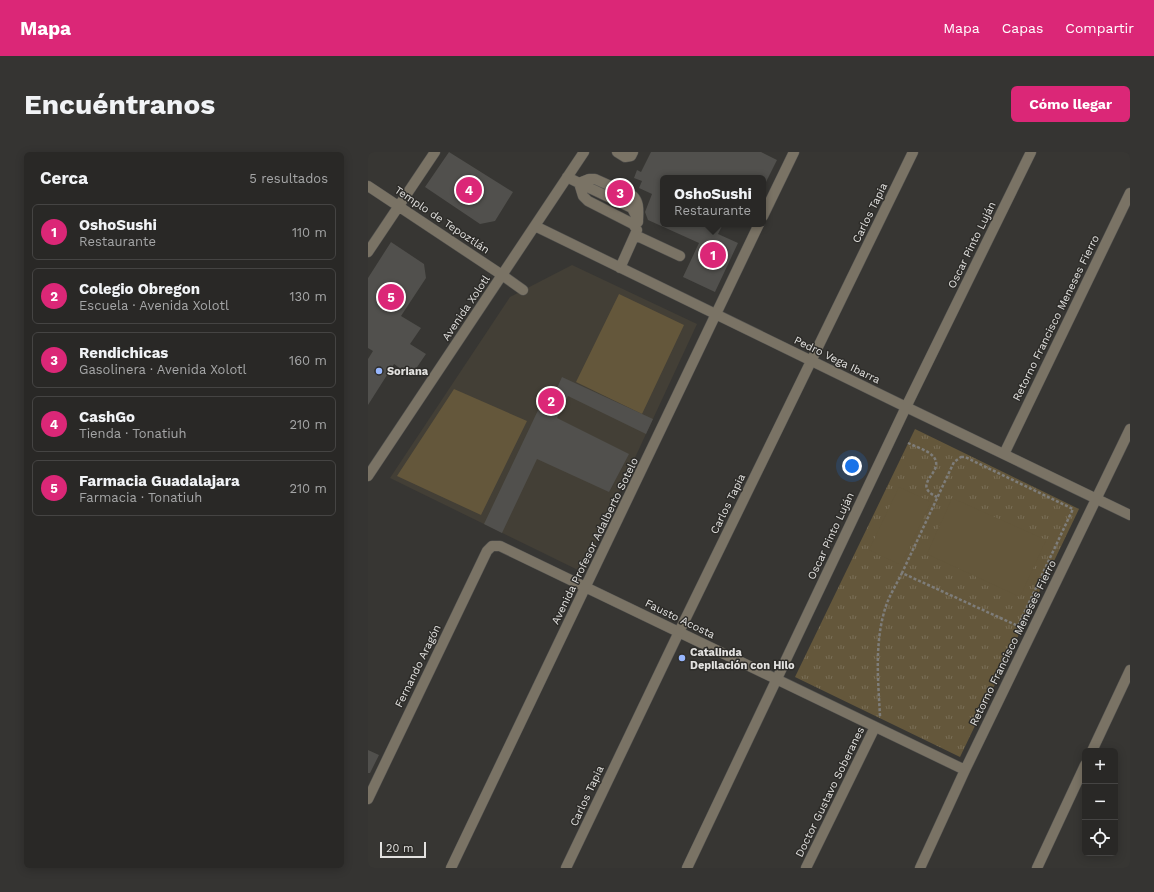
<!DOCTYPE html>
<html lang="es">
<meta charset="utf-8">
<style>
body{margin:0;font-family:"Work Sans",sans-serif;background:#353432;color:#f1f3f6}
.controls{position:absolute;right:12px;bottom:12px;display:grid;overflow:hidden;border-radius:6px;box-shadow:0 2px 10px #0003}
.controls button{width:36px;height:36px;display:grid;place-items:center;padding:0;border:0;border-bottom:1px solid #454443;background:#292826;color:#f1f3f6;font:20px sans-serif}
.scale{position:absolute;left:12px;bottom:10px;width:46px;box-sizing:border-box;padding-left:4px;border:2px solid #e2e1df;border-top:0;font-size:11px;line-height:14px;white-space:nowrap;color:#e2e1df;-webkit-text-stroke:3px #2d2c29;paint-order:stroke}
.you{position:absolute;left:484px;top:314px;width:14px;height:14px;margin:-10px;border:3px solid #fff;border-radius:50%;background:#1a73e8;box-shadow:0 0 0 6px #1a73e833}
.badge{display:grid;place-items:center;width:26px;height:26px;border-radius:50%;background:#db2777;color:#fff;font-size:13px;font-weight:700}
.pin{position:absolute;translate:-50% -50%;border:2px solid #fff;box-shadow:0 1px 4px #0006}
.popup{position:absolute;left:292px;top:23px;width:106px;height:52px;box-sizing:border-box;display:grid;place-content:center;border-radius:6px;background:#292826;filter:drop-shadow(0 1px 3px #0005);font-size:13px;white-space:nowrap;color:#a5a6a7}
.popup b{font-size:15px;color:#f1f3f6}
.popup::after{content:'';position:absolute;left:50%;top:100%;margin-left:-8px;border:8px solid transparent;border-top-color:#292826}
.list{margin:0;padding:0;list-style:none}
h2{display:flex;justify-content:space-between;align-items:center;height:52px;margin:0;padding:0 16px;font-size:17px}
h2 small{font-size:13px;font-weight:400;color:#a5a6a7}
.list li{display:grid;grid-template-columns:26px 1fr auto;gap:12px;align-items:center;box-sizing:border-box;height:56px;margin:0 8px 8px;padding:0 8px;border:1px solid #454443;border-radius:6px}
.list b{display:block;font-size:15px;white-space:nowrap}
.list p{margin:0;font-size:13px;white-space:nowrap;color:#a5a6a7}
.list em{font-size:13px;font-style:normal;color:#a5a6a7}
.icon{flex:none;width:22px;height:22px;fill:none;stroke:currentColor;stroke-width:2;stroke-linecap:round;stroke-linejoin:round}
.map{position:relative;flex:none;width:762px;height:716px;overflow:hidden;border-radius:6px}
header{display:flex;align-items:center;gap:24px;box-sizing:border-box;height:56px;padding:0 20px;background:#db2777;color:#fff}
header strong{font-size:19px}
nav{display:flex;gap:22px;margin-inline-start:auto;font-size:14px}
.intro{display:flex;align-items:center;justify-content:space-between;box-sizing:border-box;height:96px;padding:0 24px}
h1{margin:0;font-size:28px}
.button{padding:10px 18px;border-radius:6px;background:#db2777;color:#fff;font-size:14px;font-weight:700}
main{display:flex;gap:24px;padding:0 24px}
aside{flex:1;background:#292826;border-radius:6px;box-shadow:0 2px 10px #0003}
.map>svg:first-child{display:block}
.built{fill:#433f36}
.grass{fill:url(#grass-tufts)}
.garden{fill:#64573b}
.building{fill:#51504d}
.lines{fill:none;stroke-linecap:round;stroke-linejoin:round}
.minor-casing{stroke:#565552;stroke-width:11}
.path{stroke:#7e7d7a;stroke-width:2.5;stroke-dasharray:3 2;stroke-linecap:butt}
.minor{stroke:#7a7365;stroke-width:10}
.poi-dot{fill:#97b6fd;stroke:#2d2c29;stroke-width:1.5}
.labels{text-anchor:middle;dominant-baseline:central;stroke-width:3;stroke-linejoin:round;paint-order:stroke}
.street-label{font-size:11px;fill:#e2e1df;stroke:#2d2c29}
.poi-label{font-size:11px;font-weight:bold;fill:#e2e1df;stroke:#2d2c29;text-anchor:start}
</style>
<header>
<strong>Mapa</strong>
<nav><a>Mapa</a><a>Capas</a><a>Compartir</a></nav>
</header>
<div class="intro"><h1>Encuéntranos</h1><a class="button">Cómo llegar</a></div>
<main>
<aside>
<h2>Cerca<small>5 resultados</small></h2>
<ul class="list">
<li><span class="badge">1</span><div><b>OshoSushi</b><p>Restaurante</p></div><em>110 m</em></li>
<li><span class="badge">2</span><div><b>Colegio Obregon</b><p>Escuela · Avenida Xolotl</p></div><em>130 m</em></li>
<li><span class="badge">3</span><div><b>Rendichicas</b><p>Gasolinera · Avenida Xolotl</p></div><em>160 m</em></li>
<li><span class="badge">4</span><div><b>CashGo</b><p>Tienda · Tonatiuh</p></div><em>210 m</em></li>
<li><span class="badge">5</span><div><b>Farmacia Guadalajara</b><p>Farmacia · Tonatiuh</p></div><em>210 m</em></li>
</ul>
</aside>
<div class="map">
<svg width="762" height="716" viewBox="0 0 762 716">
<defs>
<pattern id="grass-tufts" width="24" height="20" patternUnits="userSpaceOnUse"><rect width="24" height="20" fill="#64573b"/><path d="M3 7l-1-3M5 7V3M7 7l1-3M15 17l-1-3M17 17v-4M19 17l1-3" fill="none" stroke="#7a6f57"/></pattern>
</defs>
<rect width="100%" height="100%" fill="#373633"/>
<path class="built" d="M204 113 329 172 214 420 22 326 142 145Z"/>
<path class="grass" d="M547 277 711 357 592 605 427 525Z"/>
<path class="garden" d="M251 142 316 173 274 262 208 230Z
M86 237 159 269 113 363 29 324Z
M531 335 563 350 533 413 501 398Z
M584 346 678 388 652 445 559 402Z"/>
<path class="building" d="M81 0 145 40 127 69 112 72 57 35Z
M283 0H393L409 8 395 36V26H295V72H355L350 82 370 91 347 140 315 125 331 91 280 68 277 60 284 42 271 36 274 29 266 26 269 18 273 20Z
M23 90 56 112 58 126 33 164 53 176 42 192 58 202 43 224 26 212 0 253V207L5 199 0 196V126Z
M194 225 285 267 278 282 200 244 189 266 261 302 241 340 169 307 134 381 116 372 182 233 189 236Z
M0 598 11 603 2 621H0Z"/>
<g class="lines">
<defs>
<path id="minor" d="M249 0 257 5 263 4 265 0
M199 25 211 31 215 44 220 49 265 72 269 78 252 116
M211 31 221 27H227L265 44C272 51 270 60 270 70
M211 31 264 56 269 66
M0 34 134 123 155 138
M395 64 426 0
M167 74 538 255 762 363
M267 83 312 104
M0 100 67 0
M636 302 762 41
M0 324 216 0
M724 599 762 518
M0 647 119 399 124 394H132L597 618
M83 716 391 72
M198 716 311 480 545 0
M319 716 538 255 663 0
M438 716 507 575
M552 716 597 618 762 277
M669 716 717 613"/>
</defs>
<use href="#minor" class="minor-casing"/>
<path class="path" d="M540 291C548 295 559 298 565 304 579 320 541 332 569 345
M593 305H597L705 357 650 474 534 421 586 310Z
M512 564C510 527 506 487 519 451 523 441 529 431 534 421"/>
<use href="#minor" class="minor"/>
</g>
<g class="poi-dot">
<circle cx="11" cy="219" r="4"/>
<circle cx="314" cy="506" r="4"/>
</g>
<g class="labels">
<g class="street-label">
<text transform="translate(502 61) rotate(-64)">Carlos Tapia</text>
<text transform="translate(74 68) rotate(34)">Templo de Tepoztlán</text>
<text transform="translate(604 93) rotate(-64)">Oscar Pinto Luján</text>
<text transform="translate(98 156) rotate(-56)">Avenida Xolotl</text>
<text transform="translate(688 166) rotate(-64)">Retorno Francisco Meneses Fierro</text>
<text transform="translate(469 208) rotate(26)">Pedro Vega Ibarra</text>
<text transform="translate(360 352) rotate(-64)">Carlos Tapia</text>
<text transform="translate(463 384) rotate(-65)">Oscar Pinto Luján</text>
<text transform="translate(227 389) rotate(-64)">Avenida Profesor Adalberto Sotelo</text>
<text transform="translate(312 467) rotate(26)">Fausto Acosta</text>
<text transform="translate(645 491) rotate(-64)">Retorno Francisco Meneses Fierro</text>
<text transform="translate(50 514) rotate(-64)">Fernando Aragón</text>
<text transform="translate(462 640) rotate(-64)">Doctor Gustavo Soberanes</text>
<text transform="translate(219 644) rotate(-65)">Carlos Tapia</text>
</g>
<g class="poi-label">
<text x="19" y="219">Soriana</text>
<text x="322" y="500">Catalinda<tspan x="322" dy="13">Depilación con Hilo</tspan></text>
</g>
</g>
</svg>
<div class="controls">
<button>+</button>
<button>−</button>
<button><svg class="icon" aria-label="locate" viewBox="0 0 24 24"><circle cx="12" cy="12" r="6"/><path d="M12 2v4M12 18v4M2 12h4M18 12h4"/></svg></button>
</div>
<div class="scale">20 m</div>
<div class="you"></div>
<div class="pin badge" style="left:345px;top:103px">1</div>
<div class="popup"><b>OshoSushi</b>Restaurante</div>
<div class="pin badge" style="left:183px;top:249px">2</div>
<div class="pin badge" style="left:252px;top:41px">3</div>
<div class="pin badge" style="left:101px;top:38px">4</div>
<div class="pin badge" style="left:23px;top:145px">5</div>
</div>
</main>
